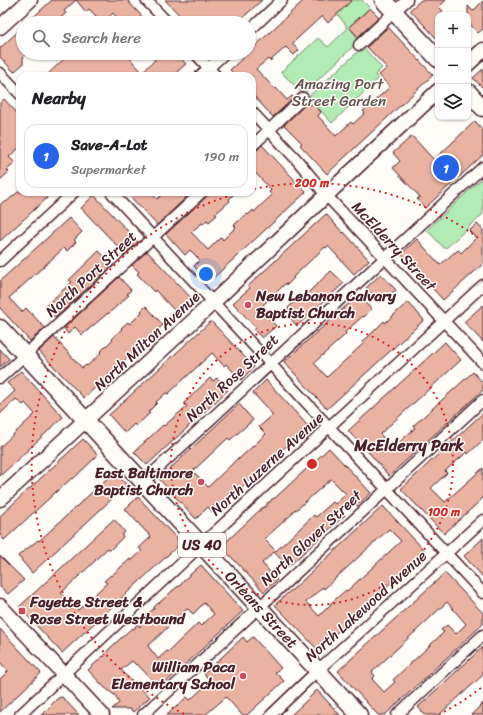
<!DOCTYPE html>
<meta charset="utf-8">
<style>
body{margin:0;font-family:Sriracha,sans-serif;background:#f6f6f6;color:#202124}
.controls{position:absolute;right:12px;top:12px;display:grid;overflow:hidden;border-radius:8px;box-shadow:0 1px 3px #0004}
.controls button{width:36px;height:36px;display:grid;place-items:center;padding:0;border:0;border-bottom:1px solid #e0e0e0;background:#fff;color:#202124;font:20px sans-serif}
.you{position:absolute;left:206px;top:274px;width:14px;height:14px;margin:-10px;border:3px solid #fff;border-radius:50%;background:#1a73e8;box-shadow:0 0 0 6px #1a73e833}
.badge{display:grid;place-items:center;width:26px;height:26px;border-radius:50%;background:#2563eb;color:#fff;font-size:13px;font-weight:700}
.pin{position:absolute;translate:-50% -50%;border:2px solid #fff;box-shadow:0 1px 4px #0006}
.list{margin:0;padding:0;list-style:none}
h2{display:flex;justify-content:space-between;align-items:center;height:52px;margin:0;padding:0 16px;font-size:17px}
h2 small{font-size:13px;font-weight:400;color:#757577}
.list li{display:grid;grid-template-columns:26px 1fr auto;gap:12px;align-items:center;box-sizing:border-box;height:64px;margin:0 8px 8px;padding:0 8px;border:1px solid #e0e0e0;border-radius:12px}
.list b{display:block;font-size:15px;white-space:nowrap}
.list p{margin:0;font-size:13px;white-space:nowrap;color:#757577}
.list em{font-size:13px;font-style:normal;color:#757577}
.icon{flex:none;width:22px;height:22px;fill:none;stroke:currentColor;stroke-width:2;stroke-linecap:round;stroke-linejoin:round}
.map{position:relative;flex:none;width:483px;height:715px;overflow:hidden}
.search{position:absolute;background:#fff;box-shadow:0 1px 3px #0004;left:16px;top:16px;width:240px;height:44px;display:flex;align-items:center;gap:10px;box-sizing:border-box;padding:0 14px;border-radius:22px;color:#757577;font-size:15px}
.panel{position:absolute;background:#fff;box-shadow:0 1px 3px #0004;left:16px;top:72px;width:240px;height:124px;border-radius:12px}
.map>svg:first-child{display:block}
.green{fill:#b0ecb3;stroke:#7d866f}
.building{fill:#eab2a1;stroke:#4a1f2b;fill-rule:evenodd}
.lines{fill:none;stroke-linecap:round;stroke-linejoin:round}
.street-casing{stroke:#4a1f2b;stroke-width:13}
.secondary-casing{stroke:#4a1f2b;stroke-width:17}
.primary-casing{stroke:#4a1f2b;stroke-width:19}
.street{stroke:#fdfcf7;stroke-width:10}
.secondary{stroke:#fdfcf7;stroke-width:14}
.primary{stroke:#fdfcf7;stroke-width:16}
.ring{fill:none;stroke:#d62828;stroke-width:2;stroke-dasharray:2 4}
.poi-dot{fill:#d1495b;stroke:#fdfcf7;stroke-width:1.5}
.labels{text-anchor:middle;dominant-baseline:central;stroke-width:3;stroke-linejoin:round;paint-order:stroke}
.shield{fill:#fdfcf7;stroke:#806168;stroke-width:1}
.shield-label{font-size:14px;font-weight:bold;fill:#4a1f2b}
.park-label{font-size:15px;fill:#64524d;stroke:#fdfcf7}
.street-label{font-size:15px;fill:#4a1f2b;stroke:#fdfcf7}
.poi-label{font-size:15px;font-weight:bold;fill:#4a1f2b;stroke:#fdfcf7;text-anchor:start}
.neighbourhood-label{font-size:16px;font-weight:bold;fill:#4a1f2b;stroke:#fdfcf7}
.centre{fill:#d62828;stroke:#fdfcf7;stroke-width:2}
.ring-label{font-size:12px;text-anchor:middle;font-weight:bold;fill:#d62828;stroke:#fdfcf7;stroke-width:3;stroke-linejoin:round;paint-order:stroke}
</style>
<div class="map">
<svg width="483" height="715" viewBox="0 0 483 715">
<rect width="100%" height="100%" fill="#fdfcf7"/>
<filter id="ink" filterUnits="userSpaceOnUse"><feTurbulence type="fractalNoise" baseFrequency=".025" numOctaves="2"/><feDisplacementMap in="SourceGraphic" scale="8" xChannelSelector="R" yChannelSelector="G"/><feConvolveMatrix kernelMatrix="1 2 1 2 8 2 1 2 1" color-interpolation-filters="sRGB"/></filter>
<g filter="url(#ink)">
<path class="green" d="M352 0H362L370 8 349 27 360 40 303 94 281 72 318 38 328 47 346 30V25L337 14Z
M363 47 382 68 375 75 378 79 332 123 308 97Z
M480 180 483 181V214L472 224H470V226L446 248H444L427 230Z"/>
<path class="building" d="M52 0H127L148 23H122L113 13 103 23 89 9 86 12 76 0 64 11 66 13 55 23H27Z
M165 0H262L237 23H187Z
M304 0H352L328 23 322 16 300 36 292 44 299 50 294 55 286 47 270 61 268 59 256 69 275 89 276 88 287 100 292 96 294 98 273 117 252 94V76H236L230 70Z
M421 0H446L439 7 443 11 438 15V40L410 10Z
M483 1V29L478 33 468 22V6L473 11Z
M370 8 379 17 358 37 349 27Z
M23 27V53L26 55 23 58V64L14 72 0 57V48Z
M388 27 433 75 327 174 300 145 302 143 284 125 306 104 308 106 310 104 311 105 313 104 321 112 318 116 336 136 351 122 353 124 365 113 363 111 390 87 379 75 387 68 367 47Z
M70 53H125L142 72 155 60 149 53H176L186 64 172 76H46Z
M483 69V88L473 78Z
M4 99 20 116V147L9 157 15 163 7 170 9 172 0 180V103Z
M475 121 483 130V155L425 208 417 199 420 197 393 168 400 161 393 153 412 136 434 160Z
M262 145 306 192 209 282 194 266 200 260 190 250 185 255 166 234 206 197 208 192H236L229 199 230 201 215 214 217 215 209 222 207 220 203 224 202 223 191 232 208 250 221 237 223 240 236 227 234 225 247 214 248 215 253 210 254 212 272 195 269 192 271 190 252 169V152L256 151Z
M18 192H42L47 198 0 241V205L4 201 6 202Z
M126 192H150L157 199 165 192H192L157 225Z
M94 195 138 242 125 254 81 208Z
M326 214 343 233 344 232 369 260 354 274 328 246 326 248 325 247 293 277 294 278 287 285 286 283 263 305 268 311 265 314 276 326 262 338 254 330 256 328 233 303 250 288 248 286Z
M69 218 82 232 74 240 76 242 67 251 64 248 9 298 22 312 26 308 45 328 30 341 0 308V281Z
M477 224 483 230V264L443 300 401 254 417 239 440 265 455 252V253L458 250 461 253 476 238 469 231Z
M99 251 113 265 55 318 45 306 72 282 69 280Z
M147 251 192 299 183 308 182 307 176 312 155 290 154 292 137 274 139 272 132 265Z
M331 271 344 283 297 326 286 313 289 310 288 308 295 301 297 303Z
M381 274 396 290 388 297 387 296 380 303 366 288Z
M119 277 131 290 127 294 129 295 108 314V313L82 335 75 327 68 334 64 328Z
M357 296 372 309 364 317 363 316 345 332 346 334 314 363 327 377 364 343 363 341 367 338 384 321 385 323 408 302 424 320 327 409 284 362Z
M483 305V342L464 322Z
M146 306 163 325 84 398 39 351 54 337 82 368 86 365 87 366 101 353 100 352 113 339 112 338 122 329 121 328 128 322 130 324 142 312 141 311Z
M211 321 254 367 241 380 226 364 224 366 212 353 168 394 166 393 156 402 157 403 148 412 150 413 136 426 134 424 125 433 109 415Z
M445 342 461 360 380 434 393 448 415 428 413 426 473 372 483 383V390L389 476 371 455 348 431Z
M0 349 9 359 0 367Z
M21 371 63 417 0 476V447L35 414 25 403 23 405 16 399 0 414V405L15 391 7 383Z
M210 378 213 381 217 378 228 390 147 465 134 452 163 425 164 426 187 406 184 403Z
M266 380 308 426 228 500 223 503 213 513 208 507 196 519 159 479 239 404 253 420 230 440 228 438 193 471 208 487 230 466 238 458 239 459 266 434 259 427 273 415 253 393Z
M483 413V440L468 454 467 452 445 471 447 473 431 488 445 502 483 468V498L444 534 401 489Z
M83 439 98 455 73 479 72 478 57 491 4 540 0 535V516Z
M329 448 371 493 357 506 353 502 341 511 345 515 288 567 274 552 262 563 277 580 264 592 221 546 226 544 227 541 262 508 267 506V503L270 502 272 499 275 498ZM331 479 346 494 335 504 333 502 316 517 314 515 276 551 264 539 292 514 295 509 296 510Z
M114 472 127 485 32 573 18 556 38 540 39 541Z
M138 497 181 543 62 653 19 607 114 519 125 532 122 535 123 537 110 550 108 548 95 560H96L61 593 78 610 107 583 104 581 111 575V576L130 559 131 561 142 551 139 548 151 537 125 509Z
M383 506 425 551 318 650 275 605 290 591 292 590ZM389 529 401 541 347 591 346 590 330 604H331L319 616 306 602 323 587 324 589Z
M483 538V577L464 556Z
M0 556 24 580 8 594 0 587Z
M201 565 243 611 160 688 137 664 136 665 132 661 121 670 133 683H134L150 697 133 712 130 709H112L119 703 116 698 117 697 104 687 88 670 103 656 104 657 108 650 132 628 134 629 137 624 140 627 141 620 151 611 154 609V607L166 597 172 591 177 587 180 586 185 579ZM204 603 214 614 201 626 198 623 168 652 167 651 158 659 148 646 187 609H188L193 614Z
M445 573 483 613V624L385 715H378L338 671ZM447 602 466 624 456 634 447 625 441 630 444 632 393 680 395 682 384 692 372 679 375 676 372 672Z
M0 629 41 673 0 712V679L8 671 0 662Z
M243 637 247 642 253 637 281 668 275 672 284 681 247 715H242L226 697 205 715H167L187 697 190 700 203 688 201 687 209 679 204 674Z
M483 647V675L439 715H425L418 707Z
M317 690 340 715H291L304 703Z
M62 697 79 715H41L58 698Z
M483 703V715H471Z"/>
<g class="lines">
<defs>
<path id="street" d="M146 0 168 23
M249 31 282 0
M359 45 407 0
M195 53 216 76
M0 73 20 94
M200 76 225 53
M252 112 297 160 326 195 385 258 483 363
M252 146 303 98
M111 192 483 593
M0 261 74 192
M0 378 202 192
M143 482 483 167
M20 715 201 545 483 285
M143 715 483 400
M271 715 318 670 483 520
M397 715 483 635"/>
<path id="secondary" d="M0 27 30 0
M468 64 483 50
M0 499 205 310 320 201 438 91
M0 606 102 715"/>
<g id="primary">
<path d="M383 0 438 59"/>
<path d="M468 92 483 108"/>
<path id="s1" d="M0 328 359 715"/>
</g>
</defs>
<use href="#street" class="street-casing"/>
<use href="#secondary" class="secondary-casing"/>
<use href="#primary" class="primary-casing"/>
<use href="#street" class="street"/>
<use href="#secondary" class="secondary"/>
<use href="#primary" class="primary"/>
</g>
</g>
<g class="ring">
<circle cx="312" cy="464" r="141"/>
<path d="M481 688A281 281 0 0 1 440 714M184 714A281 281 0 0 1 239 193M254 189A281 281 0 0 1 481 240"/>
</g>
<g class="poi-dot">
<circle cx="248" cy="305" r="4"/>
<circle cx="201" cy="482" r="4"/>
<rect x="18" y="607" width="8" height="8" rx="2"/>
<circle cx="243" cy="676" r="4"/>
</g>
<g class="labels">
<rect class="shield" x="178" y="533" width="48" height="24" rx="3"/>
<g class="shield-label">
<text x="202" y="545">US 40</text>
</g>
<g class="park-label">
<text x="339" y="84">Amazing Port<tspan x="339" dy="17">Street Garden</tspan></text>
</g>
<g class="street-label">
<text transform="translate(394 246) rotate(47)">McElderry Street</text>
<text transform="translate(91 274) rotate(-43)">North Port Street</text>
<text transform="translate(147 341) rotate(-43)">North Milton Avenue</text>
<text transform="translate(232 378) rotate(-43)">North Rose Street</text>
<text transform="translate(267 464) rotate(-42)">North Luzerne Avenue</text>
<text transform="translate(311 538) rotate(-43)">North Glover Street</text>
<text transform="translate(366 606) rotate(-42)">North Lakewood Avenue</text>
<text stroke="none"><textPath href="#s1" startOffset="384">Orleans Street</textPath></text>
</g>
<g class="poi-label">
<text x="256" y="296">New Lebanon Calvary<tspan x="256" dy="17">Baptist Church</tspan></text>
<text x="193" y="473" text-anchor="end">East Baltimore<tspan x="193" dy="17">Baptist Church</tspan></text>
<text x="30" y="602">Fayette Street &amp;<tspan x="30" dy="17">Rose Street Westbound</tspan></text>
<text x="235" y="667" text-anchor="end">William Paca<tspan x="235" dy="17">Elementary School</tspan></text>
</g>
<g class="neighbourhood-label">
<text x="409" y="445">McElderry Park</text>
</g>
</g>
<circle cx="312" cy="464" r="6" class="centre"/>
<g class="ring-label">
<text x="312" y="187">200 m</text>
<text x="444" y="516">100 m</text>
</g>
</svg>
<div class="controls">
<button>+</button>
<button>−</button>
<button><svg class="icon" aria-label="layers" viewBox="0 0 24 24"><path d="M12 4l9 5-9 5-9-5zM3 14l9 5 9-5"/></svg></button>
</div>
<div class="you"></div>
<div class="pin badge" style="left:446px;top:168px">1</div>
<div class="search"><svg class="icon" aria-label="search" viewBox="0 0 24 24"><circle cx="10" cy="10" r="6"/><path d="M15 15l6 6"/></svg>Search here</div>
<section class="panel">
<h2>Nearby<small></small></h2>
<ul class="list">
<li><span class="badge">1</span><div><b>Save-A-Lot</b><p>Supermarket</p></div><em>190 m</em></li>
</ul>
</section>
</div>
